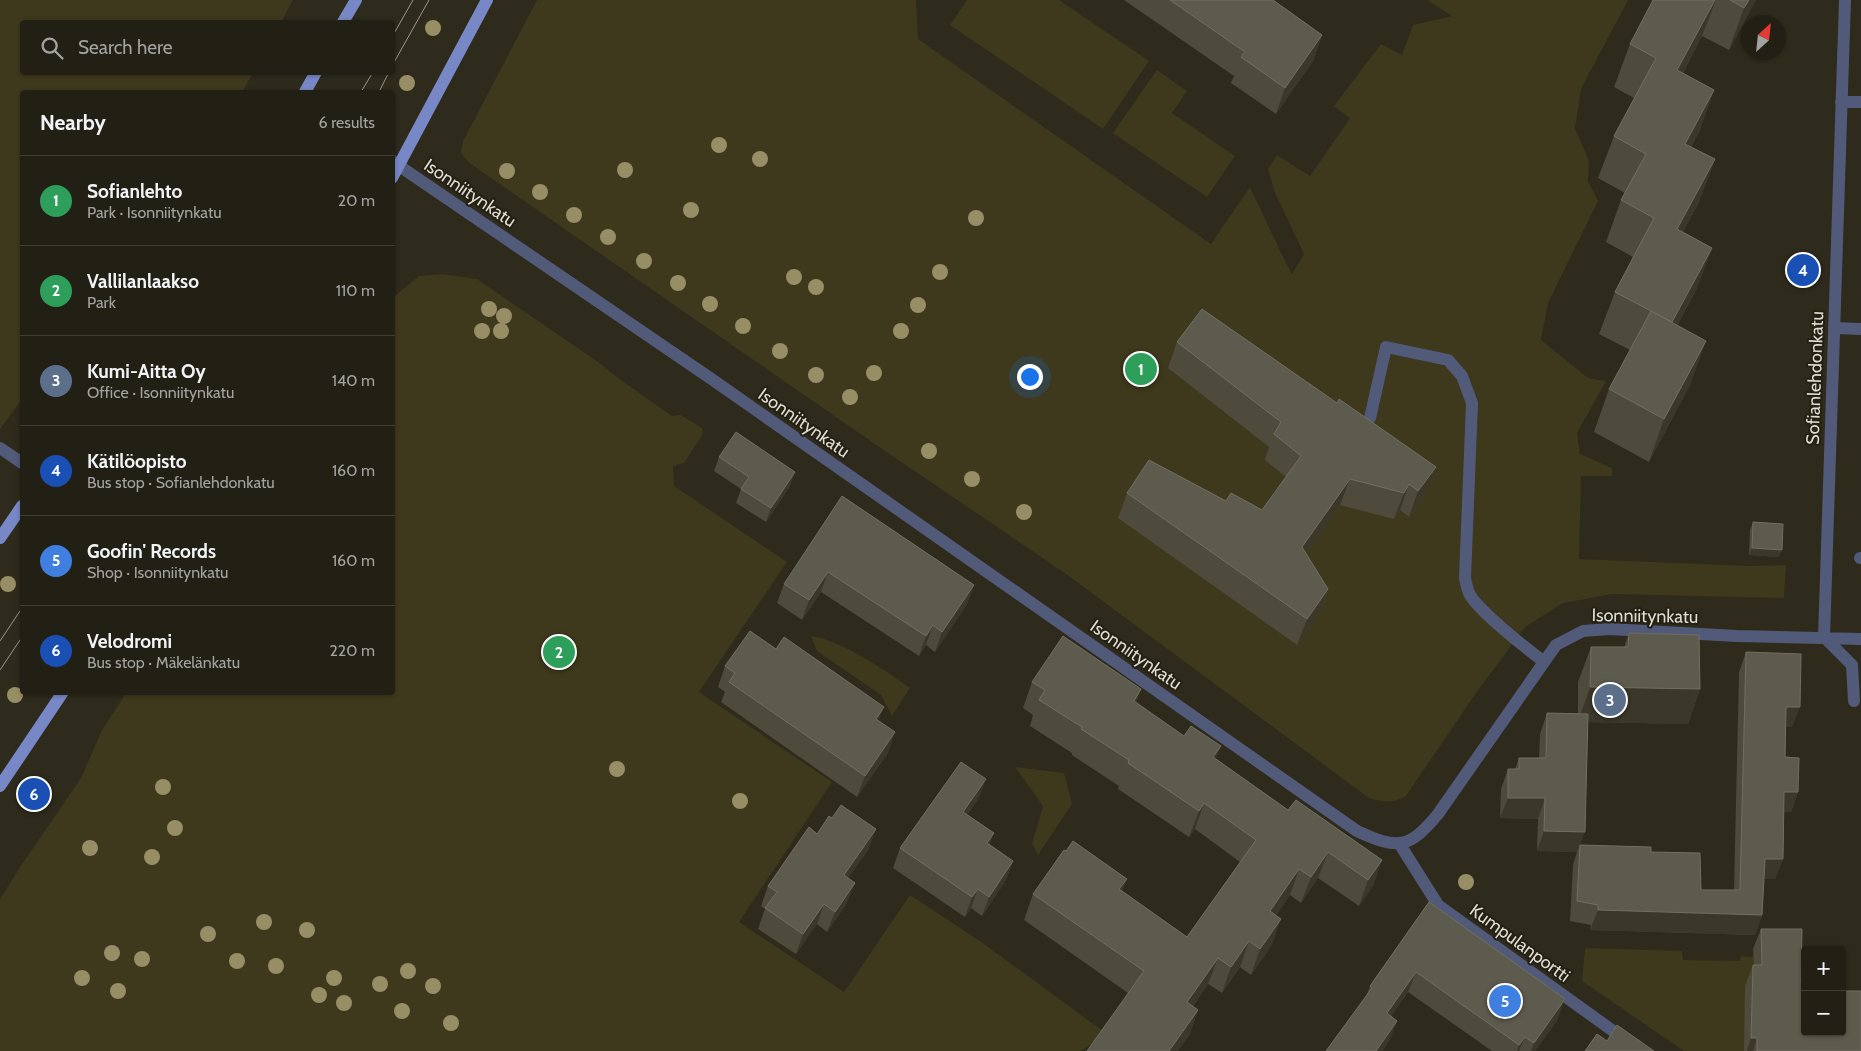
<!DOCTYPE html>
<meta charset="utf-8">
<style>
body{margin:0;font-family:Cabin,sans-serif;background:#2e2d22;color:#f1f3f6}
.controls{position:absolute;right:15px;bottom:15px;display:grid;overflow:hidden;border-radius:5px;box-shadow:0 1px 4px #0004}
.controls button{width:45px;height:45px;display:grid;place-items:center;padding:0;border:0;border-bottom:1px solid #3f3e34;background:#222015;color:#f1f3f6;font:25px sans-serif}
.compass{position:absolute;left:1741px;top:15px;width:45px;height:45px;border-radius:50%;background:#222015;box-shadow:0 1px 4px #0004;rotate:27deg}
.you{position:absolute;left:1029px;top:376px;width:18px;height:18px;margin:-12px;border:4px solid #fff;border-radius:50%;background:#1a73e8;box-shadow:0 0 0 8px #1a73e833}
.badge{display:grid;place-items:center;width:32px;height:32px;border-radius:50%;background:#ea580c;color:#fff;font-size:16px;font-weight:700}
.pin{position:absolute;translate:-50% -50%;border:2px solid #fff;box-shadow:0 1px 5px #0006}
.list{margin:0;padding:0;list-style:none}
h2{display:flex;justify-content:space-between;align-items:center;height:65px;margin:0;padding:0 20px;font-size:21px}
h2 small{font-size:16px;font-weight:400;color:#a2a3a0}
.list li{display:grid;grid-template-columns:32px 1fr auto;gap:15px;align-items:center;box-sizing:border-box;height:90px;padding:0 20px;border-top:1px solid #3f3e34}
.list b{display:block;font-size:19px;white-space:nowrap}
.list p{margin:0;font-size:16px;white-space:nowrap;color:#a2a3a0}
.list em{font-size:16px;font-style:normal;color:#a2a3a0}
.icon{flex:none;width:28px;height:28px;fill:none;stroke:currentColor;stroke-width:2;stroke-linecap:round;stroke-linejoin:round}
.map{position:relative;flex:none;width:1861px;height:1051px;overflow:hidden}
.search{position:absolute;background:#222015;box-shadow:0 1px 4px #0004;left:20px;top:20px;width:375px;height:55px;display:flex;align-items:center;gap:12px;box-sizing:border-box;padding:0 18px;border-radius:5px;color:#a2a3a0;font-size:19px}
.panel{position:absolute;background:#222015;box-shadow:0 1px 4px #0004;left:20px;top:90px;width:375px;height:605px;border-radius:5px}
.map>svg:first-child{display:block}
.green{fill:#3e381c}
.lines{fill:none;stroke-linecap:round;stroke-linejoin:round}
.minor{stroke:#525a79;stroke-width:12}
.major{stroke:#7888c6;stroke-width:12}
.tram{stroke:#9a978c;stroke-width:1}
.tree{fill:#988e65}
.wall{fill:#4e4b3c}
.shaded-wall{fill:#3b3729}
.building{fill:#5d5b4d;stroke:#726f62}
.labels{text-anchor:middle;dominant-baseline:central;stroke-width:4;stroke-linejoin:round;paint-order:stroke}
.street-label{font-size:18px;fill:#dedcd3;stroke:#242113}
</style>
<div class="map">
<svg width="1861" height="1051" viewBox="0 0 1861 1051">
<rect width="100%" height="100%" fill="#2e2a1c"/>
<path class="green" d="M0 0H293L281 22H22V72L253 73 242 92H22V399L0 429Z
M537 0H916L918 39 1211 244 1250 187 1281 253 1292 274 1304 254 1275 193 1268 169 1277 155 1310 176 1350 118 1334 106 1381 44 1402 55 1413 25 1452 16 1427 0H1628L1581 89 1575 128 1589 161 1588 181 1598 201 1548 303 1541 340 1588 378 1606 381 1577 433 1580 454 1612 468V476H1581L1579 559 1749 566 1786 565 1784 598 1612 594 1563 603 1525 627 1476 693 1406 796C1393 804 1383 802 1369 798L1066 574 872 442 468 162 461 153 463 141Z
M967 0H1059L1149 61 1103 129 950 25Z
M1157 70 1187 91 1172 113 1235 156 1207 197 1113 133Z
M443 274 477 279 598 362 618 378 672 416 681 415 702 428 703 434 684 463 673 466 674 486 787 562 699 692 832 782 739 922 844 992 910 895 980 941 1107 1034 1081 1051H0V899L22 864 81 778 102 730 126 693 392 692 393 299 395 296 419 276Z
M811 636C839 639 887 671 910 688L892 716 881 695 817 651Z
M1015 767 1064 773 1072 804 1038 855 1032 844 1043 806Z
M1585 948 1682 951 1683 960 1740 961 1741 956 1754 957 1750 1051H1684L1582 981Z"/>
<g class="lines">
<path class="minor" d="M1841 102H1861
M392 161 713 380 1357 831C1398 850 1409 849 1438 814L1556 645 1583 631 1609 629 1737 636 1861 639
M1834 328 1861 329
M1370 418 1386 347 1448 360 1462 376 1472 403 1465 578C1466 583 1467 588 1469 593 1476 609 1527 649 1543 661
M0 448 22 463
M1860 558H1861
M1824 637 1845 0
M1824 637 1852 665 1854 701
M1399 843 1438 905 1641 1051"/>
<path class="major" d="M343 22 356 0
M305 92 316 72
M392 178 487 0
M0 538 22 506
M0 786 63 692"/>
<path class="tram" d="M392 37 413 0
M392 66 429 0
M361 92 373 72
M379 92 389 72
M0 641 22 608
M0 670 22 637"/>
</g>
<g class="tree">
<circle cx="433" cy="28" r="8"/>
<circle cx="407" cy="83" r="8"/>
<circle cx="719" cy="145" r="8"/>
<circle cx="760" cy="159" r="8"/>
<circle cx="625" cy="170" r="8"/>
<circle cx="507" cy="171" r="8"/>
<circle cx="540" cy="192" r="8"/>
<circle cx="691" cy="210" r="8"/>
<circle cx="574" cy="215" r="8"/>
<circle cx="976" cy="218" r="8"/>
<circle cx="608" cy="237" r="8"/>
<circle cx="644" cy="261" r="8"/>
<circle cx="940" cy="272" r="8"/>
<circle cx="794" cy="277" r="8"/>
<circle cx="678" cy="283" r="8"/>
<circle cx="816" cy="287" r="8"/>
<circle cx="710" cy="304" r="8"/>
<circle cx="918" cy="305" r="8"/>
<circle cx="489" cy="309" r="8"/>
<circle cx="504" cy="316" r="8"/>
<circle cx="743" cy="326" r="8"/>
<circle cx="482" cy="331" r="8"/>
<circle cx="501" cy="331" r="8"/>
<circle cx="901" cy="331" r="8"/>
<circle cx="780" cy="351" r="8"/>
<circle cx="874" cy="373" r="8"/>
<circle cx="816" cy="375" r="8"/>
<circle cx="850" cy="397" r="8"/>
<circle cx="929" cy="451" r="8"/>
<circle cx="972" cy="479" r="8"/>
<circle cx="1024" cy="512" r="8"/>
<circle cx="8" cy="584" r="8"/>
<circle cx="15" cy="695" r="8"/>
<circle cx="617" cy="769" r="8"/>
<circle cx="163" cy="787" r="8"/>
<circle cx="740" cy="801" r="8"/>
<circle cx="175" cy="828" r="8"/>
<circle cx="90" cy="848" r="8"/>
<circle cx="152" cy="857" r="8"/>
<circle cx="1466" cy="882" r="8"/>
<circle cx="264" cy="922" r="8"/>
<circle cx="307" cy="930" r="8"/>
<circle cx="208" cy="934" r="8"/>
<circle cx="112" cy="953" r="8"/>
<circle cx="142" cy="959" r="8"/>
<circle cx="237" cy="961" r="8"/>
<circle cx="276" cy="966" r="8"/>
<circle cx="408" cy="971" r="8"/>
<circle cx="82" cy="978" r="8"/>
<circle cx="334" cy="978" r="8"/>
<circle cx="380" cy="984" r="8"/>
<circle cx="433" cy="986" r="8"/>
<circle cx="118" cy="991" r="8"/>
<circle cx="319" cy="995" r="8"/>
<circle cx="344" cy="1003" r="8"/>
<circle cx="402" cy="1011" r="8"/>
<circle cx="451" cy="1023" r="8"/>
</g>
<path class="wall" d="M1124 0H1273L1322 35 1313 61 1276 114 1231 83 1234 76Z
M1653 0H1756L1729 50 1702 36 1683 73 1714 90 1699 132 1691 147 1715 159 1699 202 1683 232 1712 248 1696 290 1677 326 1691 383 1649 462 1594 432 1609 389 1630 350 1599 334 1615 292 1633 257 1606 242 1621 200 1625 193 1598 178 1614 136 1634 98 1614 87 1630 44Z
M1177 342 1426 493 1409 517 1400 510 1394 519 1340 505 1306 554 1328 589 1319 615 1297 645 1118 518 1127 493 1226 501 1262 510 1286 477 1265 460 1269 447 1168 368Z
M719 457 790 486 766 522 736 503 741 489 714 471Z
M842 496 974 585 967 604 935 652 926 645 919 656 821 592 802 620 777 603 784 584Z
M1753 522 1779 557 1749 555 1750 530Z
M1629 633 1700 689 1688 724 1587 722 1580 845 1651 852 1701 890H1734L1739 672 1746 652 1792 727H1786L1785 757 1798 792 1791 812H1784L1783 859 1775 879H1764L1762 915 1755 935 1590 930 1591 925 1570 921 1573 865 1577 852 1537 851 1538 819 1500 818 1501 789 1508 769H1515L1519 758H1539L1540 734 1547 713 1578 714V682L1591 647H1624Z
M725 666 879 721 888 753 857 797 721 702 725 692 718 687Z
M1032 682 1141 689 1136 703 1216 759 1288 810 1382 860 1373 886 1359 906 1318 878 1301 903 1290 895 1276 915 1272 945 1251 975 1240 967 1222 993 1208 984 1193 1006 1198 1010 1189 1036 1128 993 1024 920 1033 894 1122 891 1187 937 1240 862 1195 829 1189 837 1118 789 1119 786 1072 755V753L1030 726 1033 715 1023 708Z
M979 798 967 815 990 845 1013 861 1006 880 982 916 971 908 965 917 893 868 900 848Z
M832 818 876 829 868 850 848 878 847 903 827 932 817 924 796 954 758 929 765 909 761 906 768 886Z
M1429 902 1558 1019 1535 1051H1492L1408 992 1391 1016 1390 1040 1367 994 1370 986Z
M1761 929 1801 983 1861 1051H1744L1745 986 1753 965H1754L1753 949Z"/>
<path class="shaded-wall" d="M1715 0H1716L1702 36 1662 112 1677 70Z
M1749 0H1756L1729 50 1744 8Z
M1322 35 1313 61 1276 114 1285 88Z
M1714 90 1699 132 1670 186 1685 144Z
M1715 159 1699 202 1662 272 1677 229Z
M1712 248 1696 290 1657 364 1672 322Z
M1706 341 1691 383 1649 462 1664 419Z
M1436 467 1426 493 1409 517 1418 491Z
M795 472 790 486 766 522 771 508Z
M1350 479 1340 505 1293 573 1302 547Z
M1409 484 1400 510 1394 519 1404 493Z
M1752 548 1782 550 1779 557 1749 555Z
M828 572 821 592 802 620 809 600Z
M974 585 967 604 935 652 942 632Z
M1328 589 1319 615 1297 645 1307 619Z
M933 625 926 645 919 656 926 636Z
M1590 687 1700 689 1688 724 1578 722Z
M1141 689 1132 715 1134 701Z
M884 707 876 727V719Z
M1786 707H1800L1792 727H1779Z
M895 732 888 753 857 797 865 776Z
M1221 746 1211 772 1213 757Z
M986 779 979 798 956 831 963 812Z
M1784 792H1798L1791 812H1777Z
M1508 798H1545L1538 819 1500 818Z
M1204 803 1195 829 1189 837 1199 811Z
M876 829 868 850 836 895 844 875Z
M1544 831 1585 832 1577 852 1537 851Z
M994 833 987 852V843Z
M1328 852 1318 878 1301 903 1311 877Z
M1765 859H1783L1775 879H1758Z
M1382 860 1373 886 1359 906 1368 880Z
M1013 861 1006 880 982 916 989 897Z
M1299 869 1290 895 1260 937 1270 911Z
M1127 879 1117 905 1119 889Z
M855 883 847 903 827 932 835 912Z
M978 889 971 908 965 917 972 897Z
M824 904 817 924 796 954 803 934Z
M1598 910 1762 915 1755 935 1590 930Z
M1281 919 1272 945 1251 975 1260 949Z
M1249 941 1240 967 1222 993 1231 967Z
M1218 958 1208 984 1177 1028 1187 1002Z
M1416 972 1408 992 1380 1032 1387 1013Z
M1565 999 1558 1019 1535 1051H1531L1534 1043Z
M1198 1010 1189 1036 1178 1051H1169Z
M1397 1021 1390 1040 1383 1051H1376Z
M1525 1037 1519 1051H1517L1519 1045Z
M1751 1038H1757L1753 1051H1747Z"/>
<path class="building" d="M1170 0H1273L1322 35 1285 88 1241 57 1245 52Z
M1653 0H1715L1677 70 1714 90 1685 144 1715 159 1677 229 1712 248 1672 322 1615 292 1654 218 1621 200 1646 154 1614 136 1656 58 1630 44Z
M1730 0H1749L1744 8Z
M1202 309 1337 403 1339 399 1436 467 1418 491 1409 484 1404 493 1350 479 1302 547 1328 589 1307 619 1127 493 1149 460 1226 501 1231 493 1262 510 1301 456 1274 434 1281 422 1177 342Z
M1651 311 1706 341 1664 419 1609 389Z
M736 432 795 472 771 508 741 489 749 477 719 457Z
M842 496 974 585 942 632 933 625 926 636 828 572 809 600 784 584Z
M1753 522 1783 524 1782 550 1752 548Z
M750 631 776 649 784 637 884 707 876 719 895 732 865 776 729 682 735 673 725 666Z
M1629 633 1699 635 1700 689 1590 687 1591 647H1628Z
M1063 636 1141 689 1134 701 1184 736 1191 726 1221 746 1213 757 1288 810 1296 800 1382 860 1368 880 1328 852 1311 877 1299 869 1270 911 1281 919 1260 949 1249 941 1231 967 1218 958 1187 1002 1198 1010 1169 1051H1087L1144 971 1033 894 1064 850 1066 851 1073 841 1127 879 1119 889 1187 937 1256 840 1204 803 1199 811 1128 763 1129 760 1081 729 1082 727 1039 700 1045 690 1032 682Z
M1746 652 1801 654 1800 707H1786L1785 757 1799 758 1798 792H1784L1783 859H1765L1762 915 1598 910V905L1577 901 1580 845 1651 847V852L1700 853 1701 890H1740Z
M1547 713 1588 714 1585 832 1544 831 1545 798H1508V769H1519V758H1546Z
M961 762 986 779 963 812 994 833 987 843 1013 861 989 897 978 889 972 897 900 848Z
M841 805 876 829 844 875 855 883 835 912 824 904 803 934 765 908 777 892 768 886 809 827 817 834 829 816 832 818Z
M1429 902 1565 999 1534 1043 1525 1037 1519 1045 1416 972 1387 1013 1397 1021 1376 1051H1326L1372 988 1370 986Z
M1761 929H1802L1801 983H1805V1032H1842V991H1861V1051H1757V1038H1751L1753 965H1762Z
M1617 1025 1654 1051H1585L1597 1034 1607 1041Z"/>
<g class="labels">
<g class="street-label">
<text transform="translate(470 193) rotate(34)">Isonniitynkatu</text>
<text transform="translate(1815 378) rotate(-88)">Sofianlehdonkatu</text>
<text transform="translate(804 423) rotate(35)">Isonniitynkatu</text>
<text transform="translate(1645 616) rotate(1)">Isonniitynkatu</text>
<text transform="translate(1136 655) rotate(35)">Isonniitynkatu</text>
<text transform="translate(1520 943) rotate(36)">Kumpulanportti</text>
</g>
</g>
</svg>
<div class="controls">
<button>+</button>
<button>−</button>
</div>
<svg class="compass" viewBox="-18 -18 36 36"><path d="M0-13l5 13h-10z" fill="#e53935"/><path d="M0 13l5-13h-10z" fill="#a2a3a0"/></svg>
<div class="you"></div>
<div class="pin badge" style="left:1141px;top:369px;background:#2e9e5b">1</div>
<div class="pin badge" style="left:559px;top:652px;background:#2e9e5b">2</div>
<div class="pin badge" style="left:1610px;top:700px;background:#5c6f8a">3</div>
<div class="pin badge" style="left:1803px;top:270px;background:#1a4fb4">4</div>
<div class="pin badge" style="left:1505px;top:1001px;background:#3f7fe0">5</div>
<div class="pin badge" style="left:34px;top:794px;background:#1a4fb4">6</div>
<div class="search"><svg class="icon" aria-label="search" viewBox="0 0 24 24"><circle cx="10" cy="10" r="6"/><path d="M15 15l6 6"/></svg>Search here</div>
<section class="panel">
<h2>Nearby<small>6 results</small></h2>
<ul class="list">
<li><span class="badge" style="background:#2e9e5b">1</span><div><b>Sofianlehto</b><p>Park · Isonniitynkatu</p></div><em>20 m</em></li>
<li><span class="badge" style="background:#2e9e5b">2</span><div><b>Vallilanlaakso</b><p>Park</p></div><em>110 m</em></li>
<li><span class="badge" style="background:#5c6f8a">3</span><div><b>Kumi-Aitta Oy</b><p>Office · Isonniitynkatu</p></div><em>140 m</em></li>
<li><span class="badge" style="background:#1a4fb4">4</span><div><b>Kätilöopisto</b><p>Bus stop · Sofianlehdonkatu</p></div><em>160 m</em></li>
<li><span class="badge" style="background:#3f7fe0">5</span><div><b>Goofin' Records</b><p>Shop · Isonniitynkatu</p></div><em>160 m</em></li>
<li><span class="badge" style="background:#1a4fb4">6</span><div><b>Velodromi</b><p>Bus stop · Mäkelänkatu</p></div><em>220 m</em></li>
</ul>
</section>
</div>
